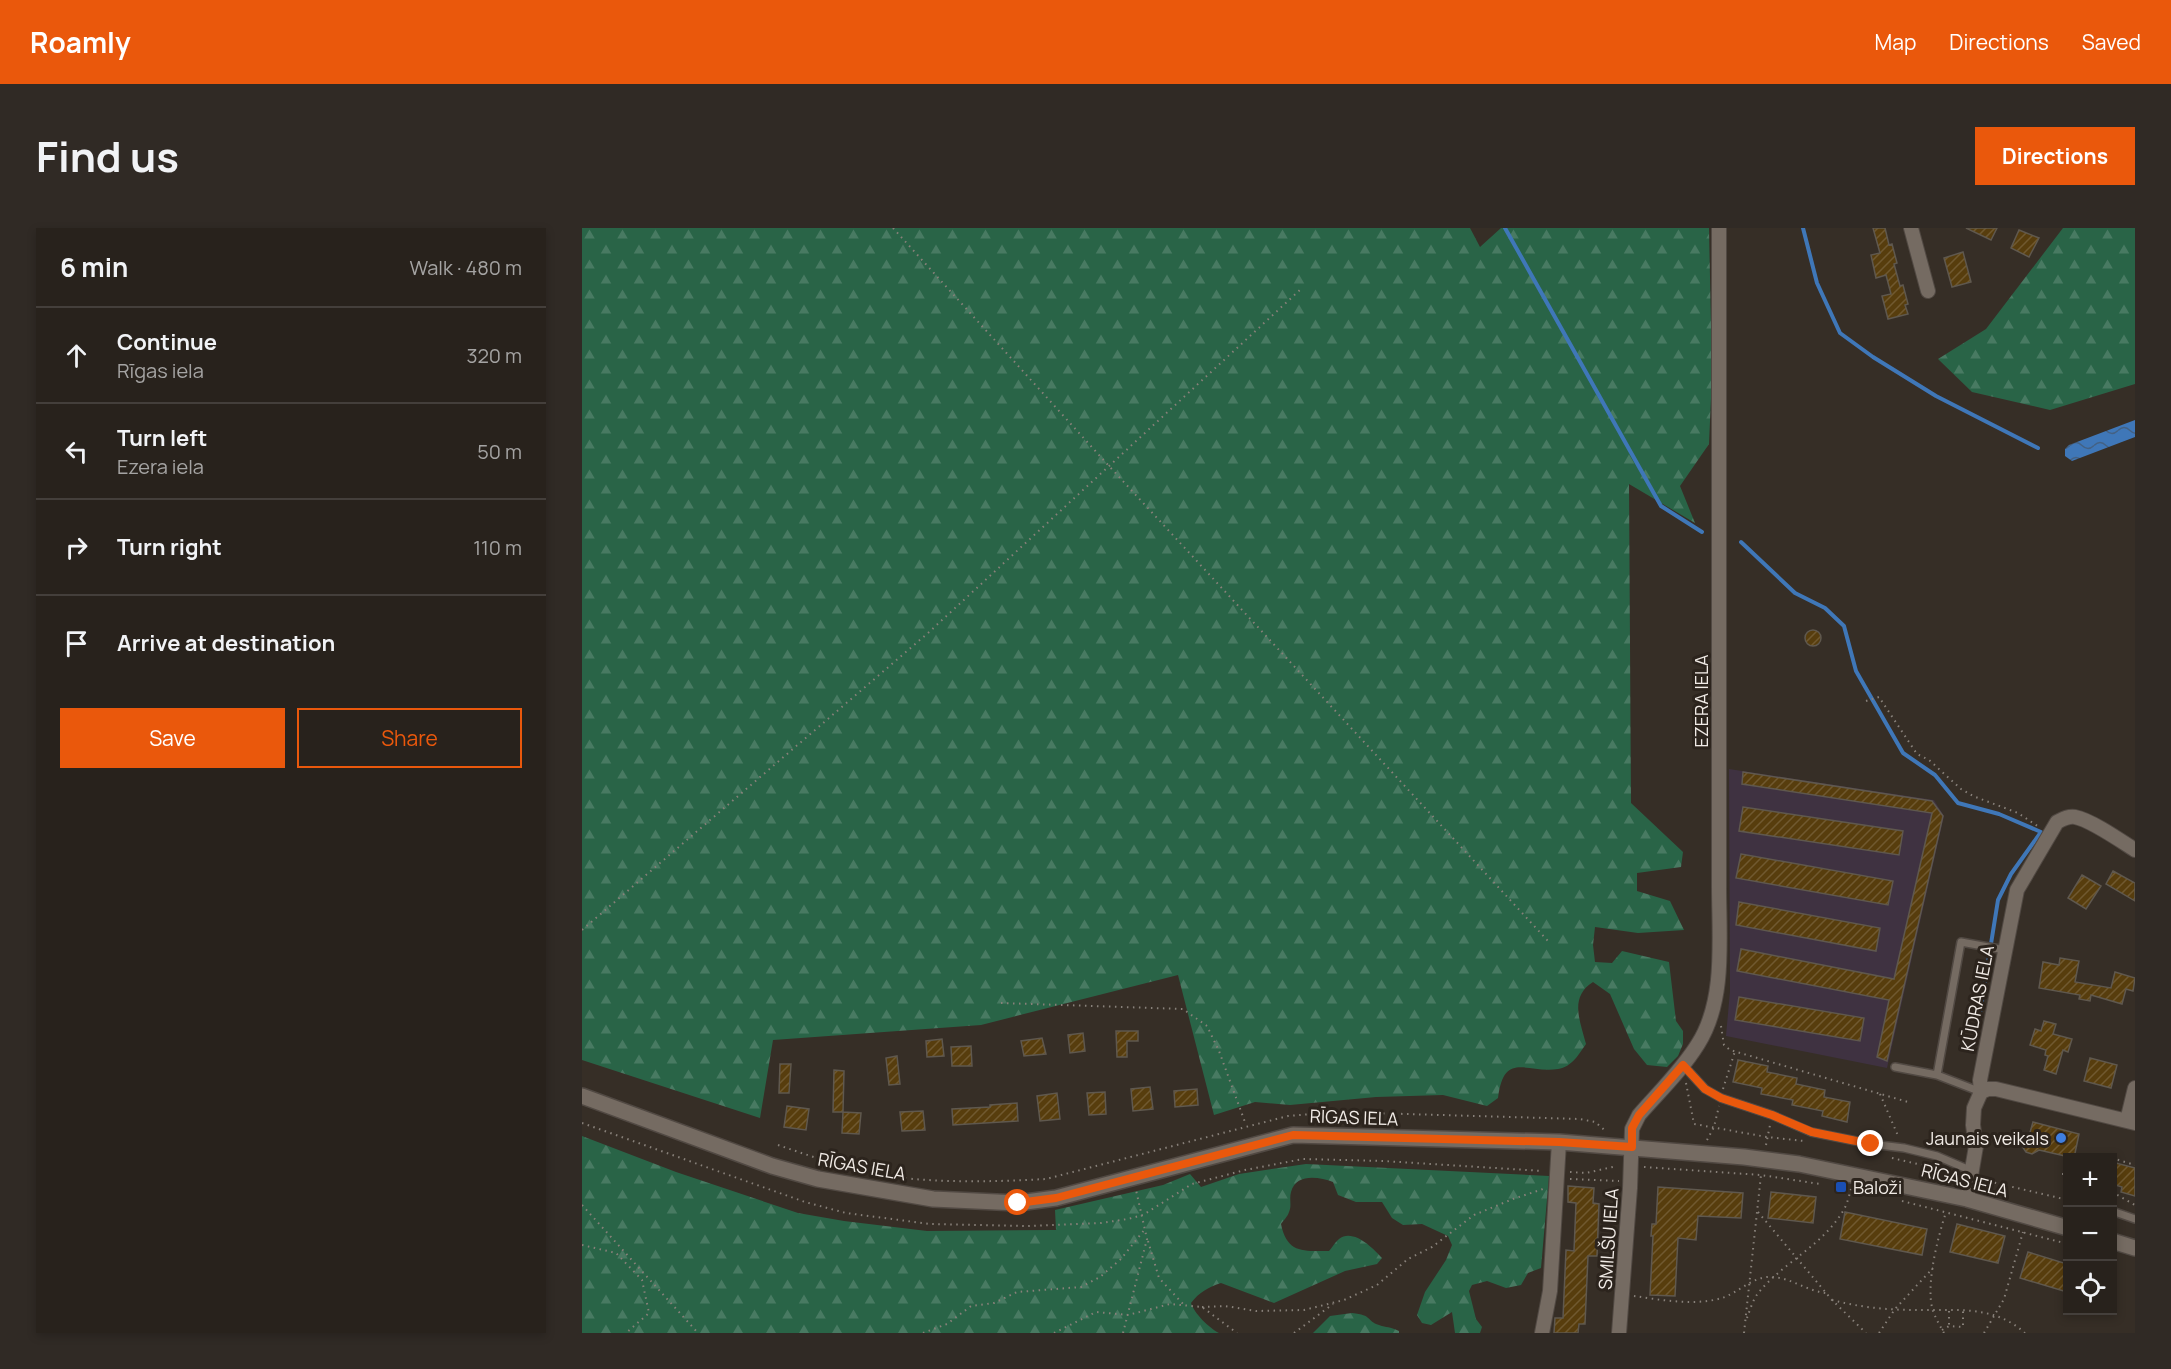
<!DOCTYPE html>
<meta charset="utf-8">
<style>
body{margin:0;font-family:Manrope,sans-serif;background:#302a25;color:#f1f3f6}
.controls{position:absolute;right:18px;bottom:18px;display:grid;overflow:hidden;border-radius:0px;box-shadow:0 3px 9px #0003}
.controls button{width:54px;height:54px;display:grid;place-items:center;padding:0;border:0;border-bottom:2px solid #443f3b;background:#28221c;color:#f1f3f6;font:30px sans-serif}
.stop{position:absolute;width:18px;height:18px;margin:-14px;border:4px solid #ea580c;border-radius:50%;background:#fff}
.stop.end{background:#ea580c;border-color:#fff;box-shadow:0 2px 6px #0008}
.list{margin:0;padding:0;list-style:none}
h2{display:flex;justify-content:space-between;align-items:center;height:78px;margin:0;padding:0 24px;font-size:26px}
h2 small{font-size:20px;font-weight:400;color:#a5a4a3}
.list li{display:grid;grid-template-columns:39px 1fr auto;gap:18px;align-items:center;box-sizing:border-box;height:96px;padding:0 24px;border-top:2px solid #443f3b}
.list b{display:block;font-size:22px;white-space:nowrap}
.list p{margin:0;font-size:20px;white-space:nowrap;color:#a5a4a3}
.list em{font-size:20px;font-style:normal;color:#a5a4a3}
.actions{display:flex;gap:12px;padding:18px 24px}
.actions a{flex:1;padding:14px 0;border:2px solid #ea580c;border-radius:0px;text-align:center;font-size:21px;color:#ea580c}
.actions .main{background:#ea580c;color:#fff}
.icon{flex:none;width:33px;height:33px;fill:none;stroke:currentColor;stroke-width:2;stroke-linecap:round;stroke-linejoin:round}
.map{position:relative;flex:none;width:1553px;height:1105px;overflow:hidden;border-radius:0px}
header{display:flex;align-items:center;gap:36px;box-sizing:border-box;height:84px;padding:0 30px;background:#ea580c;color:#fff}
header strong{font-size:28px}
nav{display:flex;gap:33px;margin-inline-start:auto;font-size:21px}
.intro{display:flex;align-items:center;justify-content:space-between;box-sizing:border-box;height:144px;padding:0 36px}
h1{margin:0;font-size:42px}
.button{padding:15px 27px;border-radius:0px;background:#ea580c;color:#fff;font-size:21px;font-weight:700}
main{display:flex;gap:36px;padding:0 36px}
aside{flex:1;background:#28221c;border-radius:0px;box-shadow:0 3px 9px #0003}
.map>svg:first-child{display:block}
.industrial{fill:#3f3241}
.forest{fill:url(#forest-firs)}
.water{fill:url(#water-waves)}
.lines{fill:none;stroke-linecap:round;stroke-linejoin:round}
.stream{stroke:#3f77b8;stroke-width:4}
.building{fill:url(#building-hatch);stroke:#5f584e;stroke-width:1.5}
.service-casing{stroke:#514943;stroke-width:10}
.minor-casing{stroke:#514943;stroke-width:16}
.secondary-casing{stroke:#514943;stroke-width:18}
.path{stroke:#88817a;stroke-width:2;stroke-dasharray:1.5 4.5;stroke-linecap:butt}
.service{stroke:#756b62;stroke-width:7}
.minor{stroke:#756b62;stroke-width:14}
.secondary{stroke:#756b62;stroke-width:15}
.route{stroke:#ea580c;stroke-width:8}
.shop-dot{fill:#3f7fe0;stroke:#2c241d;stroke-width:2}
.transit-dot{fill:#1a4fb4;stroke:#2c241d;stroke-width:2}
.labels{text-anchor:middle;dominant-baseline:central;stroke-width:6;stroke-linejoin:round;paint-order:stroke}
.street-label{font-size:18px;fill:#f1ebe6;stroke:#2c241d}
.poi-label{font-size:18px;fill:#f1ebe6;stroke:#2c241d;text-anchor:end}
</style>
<header>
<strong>Roamly</strong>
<nav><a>Map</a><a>Directions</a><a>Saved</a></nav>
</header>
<div class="intro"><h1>Find us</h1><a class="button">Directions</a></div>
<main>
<aside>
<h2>6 min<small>Walk · 480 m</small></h2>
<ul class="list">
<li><svg class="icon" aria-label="ahead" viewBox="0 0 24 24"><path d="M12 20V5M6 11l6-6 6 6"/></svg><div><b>Continue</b><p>Rīgas iela</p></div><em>320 m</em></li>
<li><svg class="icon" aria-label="left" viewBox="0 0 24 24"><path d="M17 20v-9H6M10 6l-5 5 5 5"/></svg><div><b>Turn left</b><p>Ezera iela</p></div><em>50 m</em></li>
<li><svg class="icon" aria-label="right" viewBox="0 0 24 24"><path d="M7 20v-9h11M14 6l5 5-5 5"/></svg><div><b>Turn right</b></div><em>110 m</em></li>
<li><svg class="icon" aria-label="arrive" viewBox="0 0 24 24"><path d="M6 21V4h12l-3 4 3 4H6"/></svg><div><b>Arrive at destination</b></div></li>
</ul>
<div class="actions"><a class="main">Save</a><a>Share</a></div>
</aside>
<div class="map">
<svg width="1553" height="1105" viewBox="0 0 1553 1105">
<defs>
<pattern id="forest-firs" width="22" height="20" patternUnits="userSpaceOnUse" patternTransform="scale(1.5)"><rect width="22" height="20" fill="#296447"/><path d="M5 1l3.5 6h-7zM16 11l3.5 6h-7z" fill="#487a62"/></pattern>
<pattern id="water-waves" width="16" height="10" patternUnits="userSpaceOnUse" patternTransform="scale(1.5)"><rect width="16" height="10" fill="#3f77b8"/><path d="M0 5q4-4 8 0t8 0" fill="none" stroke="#436184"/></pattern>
<pattern id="building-hatch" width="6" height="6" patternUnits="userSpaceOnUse" patternTransform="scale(1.5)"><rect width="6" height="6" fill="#573d0d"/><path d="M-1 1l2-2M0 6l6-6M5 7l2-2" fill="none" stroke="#705930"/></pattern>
</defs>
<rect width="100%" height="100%" fill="#362e26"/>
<path class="industrial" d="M1147 541 1352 572 1362 588 1305 840 1144 808 1148 763Z"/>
<path class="forest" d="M0 0H888L898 19 919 0H1127L1130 147 1127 216 1098 258 1113 295 1047 256 1049 575 1101 624 1099 639 1055 645V663L1088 673 1102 702 1056 705 1013 699 1011 717 1013 734 1030 735 1040 723 1087 734 1094 793 1101 803V816L1096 828 1085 839 1065 837 1052 821 1028 766 1011 754C987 769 998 793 1004 816 997 826 990 839 976 841 945 846 922 822 916 870L905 878 861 867 794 869 708 877 673 874 632 887 596 747 399 797 191 812 178 890 0 832Z
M1481 0H1553V156L1468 182 1390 164 1356 131 1404 101Z
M0 908 94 944 216 985 262 993 345 1003 474 1002 473 982 581 957 608 946 619 959 657 946 724 936 967 948 959 1040 946 1045 939 1057 924 1060 905 1053 890 1057 887 1063 894 1091 900 1099 898 1105H873L870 1084 849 1097 840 1095 835 1087 843 1064 864 1032 870 1017 866 1008 840 996 821 997 810 990 800 974H774L756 967 751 954C737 949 714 945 709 964 707 971 710 978 707 984 706 988 701 993 699 996 705 1026 722 1023 747 1023 750 1020 753 1014 757 1011 771 1000 791 1020 800 1030L795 1036 763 1043 692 1075 639 1055C627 1059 617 1064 609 1075 612 1085 627 1100 637 1105H0Z
M770 1085C791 1087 784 1093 797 1097 805 1100 807 1098 817 1103V1105H731L748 1088Z"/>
<path class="water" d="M1553 192V209L1490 233 1483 228V221L1487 217Z"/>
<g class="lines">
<path class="stream" d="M923 0 1079 278 1120 304
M1221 0 1235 55 1258 105 1291 129 1354 168 1456 220
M1159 314 1213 365 1243 380 1262 398 1274 443 1321 525 1353 547 1376 575 1417 586 1459 604 1429 646 1416 672 1393 816"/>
</g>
<path class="building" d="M1291 0H1303L1307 17 1310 16 1315 35 1312 36 1318 58 1321 57 1326 76 1323 77 1326 86 1306 91 1300 68 1309 66 1304 47 1294 50 1289 27 1298 25Z
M1384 0H1415L1409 12Z
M1437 2 1457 10 1447 29 1429 20Z
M1381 24 1389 54 1370 59 1362 30Z
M1223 410a8 8 0 1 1 16 0a8 8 0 1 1-16 0Z
M1161 544 1350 573 1361 588 1305 833 1295 829 1307 772 1155 743 1159 721 1312 751 1350 585 1160 556Z
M1161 579 1321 603 1317 627 1157 603Z
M1159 626 1311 653 1306 677 1154 650Z
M1531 643 1553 655V673L1524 656Z
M1500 647 1519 658 1504 681 1486 670Z
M1157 674 1298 700 1294 723 1154 697Z
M1478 730 1497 733 1493 754 1529 760 1533 744 1553 750 1551 763 1544 761 1540 776 1509 767 1508 773 1497 771 1498 767 1457 760 1461 734 1477 737Z
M1157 769 1282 790 1278 813 1153 792Z
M1462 793 1474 796 1471 806 1490 811 1486 824 1481 822 1474 846 1462 842 1466 828 1463 827 1464 822 1448 817 1453 801 1459 803Z
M534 803H556V813H545V829H535Z
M501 805 503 823 488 825 486 807Z
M460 810 464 826 442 828 439 813Z
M360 811 362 828 345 829 344 813Z
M389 818 390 838H370L369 819Z
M315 828 318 856 307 857 304 830Z
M1508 830 1535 837 1529 860 1502 853Z
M1156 832 1186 838 1185 844 1215 850 1214 856 1243 862 1242 869 1268 874 1265 894 1240 888 1241 883 1210 877 1211 872 1179 866 1180 860 1151 854Z
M198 836H209L207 865H197Z
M252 842 262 843 261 884 279 885 277 906 260 905 261 884H251Z
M568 859 571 881 551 883 549 861Z
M615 861 616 877 593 879 592 863Z
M523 864 524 886 507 887 505 865Z
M475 865 478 891 458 893 455 868Z
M435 875 436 893 371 897 370 881 408 879V877Z
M205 878 227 881 224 902 202 899Z
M341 883 343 902 320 903 318 884Z
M1451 894 1497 906 1492 930 1457 922 1450 926 1444 924 1440 918 1442 911 1447 908Z
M1530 934 1553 940V968L1539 964 1540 959 1530 956Z
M986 958 1012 960 1011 975 1017 976 1015 1028H1006L1003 1096H997L996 1105H972L973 1090H981L984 1022 992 1023 994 975 986 974Z
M1076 959 1161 965 1159 990 1116 988 1114 1012 1096 1010 1093 1068 1068 1067 1071 1008H1069L1070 996H1074Z
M1189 964 1234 969 1231 995 1186 990Z
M1263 984 1345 1001 1340 1027 1258 1011Z
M1375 996 1423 1008 1416 1035 1368 1024Z
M1446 1024 1485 1036V1064L1438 1050Z"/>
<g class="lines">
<defs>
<path id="service" d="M1101 837 1123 861 1139 870 1190 887 1229 904 1289 916 1322 920 1355 928 1390 943
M1313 839 1355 847 1399 864
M1355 847 1379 714 1423 722
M1530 983 1553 991"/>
<path id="minor" d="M1329 0 1346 63
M1399 864 1406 861H1414L1553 895
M1545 893 1553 860
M1385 971 1394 918 1391 897 1392 880 1399 864 1398 852 1435 662 1475 594C1481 591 1486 588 1493 589 1509 592 1539 613 1553 622
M960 1105 968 1063 977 914
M1037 1105 1048 960 1050 901 1057 887C1077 864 1100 842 1116 816 1144 772 1137 710 1137 659V0"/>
<path id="secondary" d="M0 868 190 938 236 951 351 971 436 975 474 970 711 907 977 914 1162 929 1217 936 1385 971 1486 1000
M1530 1013 1553 1020"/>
</defs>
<use href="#service" class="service-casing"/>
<use href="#minor" class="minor-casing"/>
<use href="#secondary" class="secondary-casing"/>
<path class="path" d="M311 0 527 238 966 713
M1284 473 1297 469 1335 526 1347 532 1379 561 1391 568 1436 585 1457 599
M0 702 346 405 719 61
M419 775 601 781 625 798 637 823 664 897
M1139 798 1142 817 1148 822 1326 874
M1104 855 1112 896 1185 909 1222 913
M1141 861 1153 823
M1298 866 1317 910
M0 895 223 974 264 985 348 996 446 998 519 995 546 991 561 987 610 956 663 942 721 931 801 933 961 943
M1125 912 1132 899 1137 878
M196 917C225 927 255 937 284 944 339 956 408 954 464 951L706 888 754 884 998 891 1013 894 1025 904
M1184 917 1188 897
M1310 930 1357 941
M1504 930 1515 926 1528 930
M1530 930 1553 937
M1062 939 1179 947 1238 956
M988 944 1004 945 1035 938
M1480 946H1486
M988 951 1037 953
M1401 952 1486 972
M1530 964 1553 977
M1320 973 1486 1016
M0 977 116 1105
M1176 984 1250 1072 1284 1105
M566 1013 577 1050 602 1077
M0 1017 34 1025 60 1052 67 1085 44 1105
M1052 1068C1079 1072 1113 1078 1140 1070 1156 1065 1172 1047 1191 1049 1209 1050 1225 1063 1244 1065
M1250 1072C1276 1079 1305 1082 1333 1082 1372 1083 1411 1076 1443 1105
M620 1079 643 1078 674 1083 722 1082 762 1072 795 1057 826 1031 850 1019 892 987 931 971 961 961
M1367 1083V1098
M1165 1090C1168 1082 1171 1071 1177 1064 1202 1034 1240 1018 1261 983 1265 977 1267 968 1269 961
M1360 1102 1367 1098 1381 1099V1082
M341 1105 365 1096 389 1078 412 1075 435 1064 499 1059 518 1049 539 1031 563 1001
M472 1105 514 1084 546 1087 588 1076 620 1079 655 1105
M541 1105 565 1011 554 962
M712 1105 751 1076
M1162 1105 1179 947
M1297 1105 1313 1081 1351 1040
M1362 1105C1358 1098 1354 1091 1351 1083 1343 1058 1356 1009 1364 984
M1402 1105 1422 1071 1441 1004"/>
<use href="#service" class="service"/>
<use href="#minor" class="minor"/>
<use href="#secondary" class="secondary"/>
</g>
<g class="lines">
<path class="route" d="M436 975 474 970 711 907 977 914 1050 919V900L1057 887 1101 837 1123 861 1139 870 1190 887 1230 904 1289 916"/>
</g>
<circle class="shop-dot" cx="1479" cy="910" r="6"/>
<rect class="transit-dot" x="1253" y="953" width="12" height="12" rx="3"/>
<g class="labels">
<g class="street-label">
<text transform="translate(1119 473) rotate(-90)">EZERA IELA</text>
<text transform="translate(1395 770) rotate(-79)">KŪDRAS IELA</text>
<text transform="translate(772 889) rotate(2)">RĪGAS IELA</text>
<text transform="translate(280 938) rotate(10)">RĪGAS IELA</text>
<text transform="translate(1383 952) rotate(14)">RĪGAS IELA</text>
<text transform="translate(1026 1011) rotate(-86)">SMILŠU IELA</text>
</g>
<g class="poi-label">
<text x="1467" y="910">Jaunais veikals</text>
<text x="1271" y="959" text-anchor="start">Baloži</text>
</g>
</g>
</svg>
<div class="controls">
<button>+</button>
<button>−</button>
<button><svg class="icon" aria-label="locate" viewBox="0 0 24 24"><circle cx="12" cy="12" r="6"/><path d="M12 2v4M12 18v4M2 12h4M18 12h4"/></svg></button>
</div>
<div class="stop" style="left:436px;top:975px"></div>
<div class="stop end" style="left:1289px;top:916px"></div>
</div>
</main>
